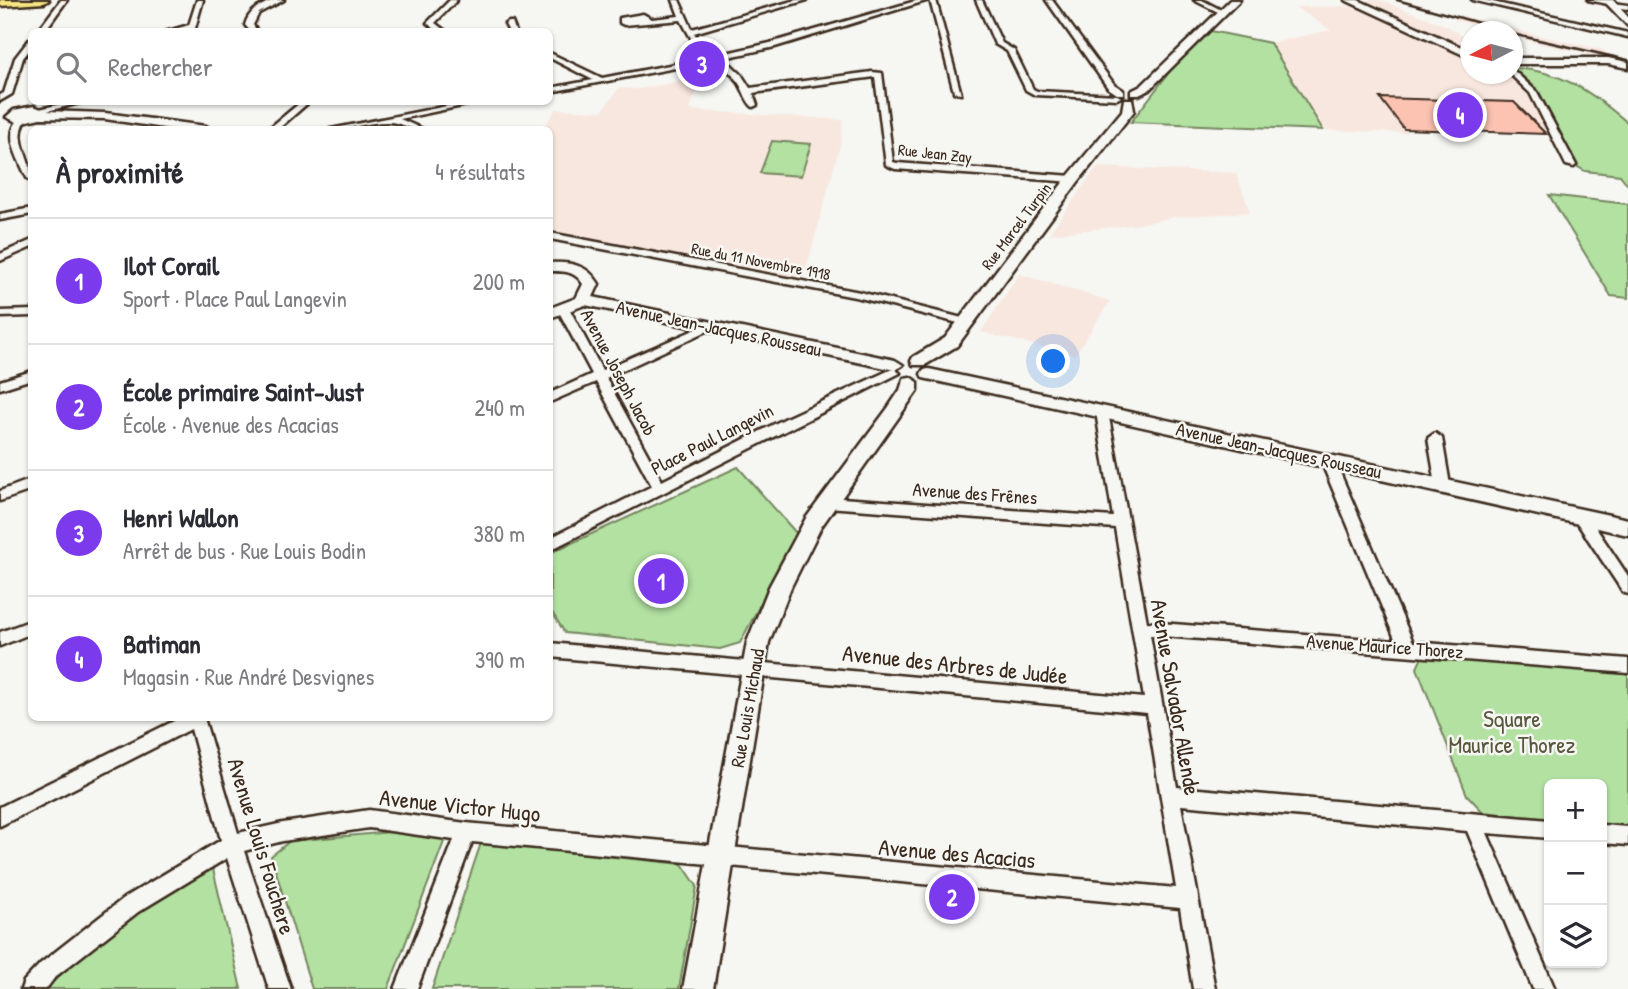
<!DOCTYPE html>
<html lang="fr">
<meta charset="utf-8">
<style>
body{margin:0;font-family:"Patrick Hand",sans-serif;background:#f7f7f7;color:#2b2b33}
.controls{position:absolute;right:21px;bottom:21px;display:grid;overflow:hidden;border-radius:10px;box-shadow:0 2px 5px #0004}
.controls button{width:63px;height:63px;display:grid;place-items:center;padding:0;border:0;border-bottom:2px solid #e1e1e2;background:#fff;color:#2b2b33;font:35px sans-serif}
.compass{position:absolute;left:1460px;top:21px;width:63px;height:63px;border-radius:50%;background:#fff;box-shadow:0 2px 5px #0004;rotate:264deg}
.you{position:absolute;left:1054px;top:362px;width:24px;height:24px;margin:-18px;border:5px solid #fff;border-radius:50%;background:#1a73e8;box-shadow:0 0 0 10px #1a73e833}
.badge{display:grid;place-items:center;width:46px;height:46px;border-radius:50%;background:#7c3aed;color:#fff;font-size:23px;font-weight:700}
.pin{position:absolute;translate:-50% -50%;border:4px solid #fff;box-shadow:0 2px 7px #0006}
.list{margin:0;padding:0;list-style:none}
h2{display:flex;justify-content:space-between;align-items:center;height:91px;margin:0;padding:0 28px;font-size:30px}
h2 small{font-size:23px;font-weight:400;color:#7c7c81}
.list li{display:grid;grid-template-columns:46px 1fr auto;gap:21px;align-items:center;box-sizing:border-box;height:126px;padding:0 28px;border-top:2px solid #e1e1e2}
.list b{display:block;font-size:26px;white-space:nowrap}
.list p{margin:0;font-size:23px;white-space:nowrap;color:#7c7c81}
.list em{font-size:23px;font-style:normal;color:#7c7c81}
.icon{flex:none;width:38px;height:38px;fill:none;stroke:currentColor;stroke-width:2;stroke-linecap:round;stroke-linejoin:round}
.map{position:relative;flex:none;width:1628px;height:989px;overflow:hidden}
.search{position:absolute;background:#fff;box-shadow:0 2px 5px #0004;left:28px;top:28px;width:525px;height:77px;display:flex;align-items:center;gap:18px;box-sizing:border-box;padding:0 24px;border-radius:10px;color:#7c7c81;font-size:26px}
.panel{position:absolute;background:#fff;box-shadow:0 2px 5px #0004;left:28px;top:126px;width:525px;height:595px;border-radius:10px}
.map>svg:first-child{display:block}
.built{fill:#f8e7df}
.green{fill:#b2e1a1;stroke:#768660;stroke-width:2}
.building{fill:#fcc3b2;stroke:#3b2a1e;stroke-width:2}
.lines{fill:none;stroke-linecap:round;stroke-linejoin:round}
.street-casing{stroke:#3b2a1e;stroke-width:5}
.secondary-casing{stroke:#3b2a1e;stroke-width:5}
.primary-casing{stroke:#3b2a1e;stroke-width:5}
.street{fill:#f6f6f2;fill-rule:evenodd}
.secondary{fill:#f6f6f2;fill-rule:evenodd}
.primary{fill:#f6e381;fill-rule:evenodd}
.rail{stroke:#3b2a1e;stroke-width:2.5}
.labels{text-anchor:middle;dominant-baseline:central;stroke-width:5;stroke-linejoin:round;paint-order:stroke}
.far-street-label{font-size:16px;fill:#3b2a1e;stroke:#f6f6f2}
.street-label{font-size:19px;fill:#3b2a1e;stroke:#f6f6f2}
.near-street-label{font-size:23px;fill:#3b2a1e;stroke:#f6f6f2}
.near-park-label{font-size:23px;fill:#59583f;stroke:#f6f6f2}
</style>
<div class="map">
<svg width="1628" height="989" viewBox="0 0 1628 989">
<rect width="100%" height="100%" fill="#f6f6f2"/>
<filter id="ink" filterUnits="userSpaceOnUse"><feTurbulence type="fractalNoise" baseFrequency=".0143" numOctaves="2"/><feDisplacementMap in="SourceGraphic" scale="14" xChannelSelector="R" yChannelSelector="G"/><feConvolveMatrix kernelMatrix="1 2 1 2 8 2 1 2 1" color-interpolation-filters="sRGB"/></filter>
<g filter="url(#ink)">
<path class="built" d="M1356 0H1380L1447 26 1470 41V74H1512L1513 68 1538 90 1561 135 1405 129 1407 133 1323 130 1270 43 1331 30 1295 7 1369 6Z
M1459 15 1532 34 1605 50 1603 56 1542 44 1513 37 1512 32 1498 31 1454 20Z
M692 71H705L689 110 843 120 841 142 808 262 801 279 724 269 679 258 680 256 550 232V130H542L556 109 602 111 619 88 638 89 688 80Z
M1097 167 1236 173 1250 212 1175 217 1140 224 1049 234Z
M1019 274 1110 301 1075 355 981 332Z"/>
<path class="green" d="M1211 31 1270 43 1323 130 1131 122 1171 70Z
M1513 68C1562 70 1591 92 1628 123V185L1620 175 1585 171 1578 167 1538 90Z
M772 141 811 144 801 176 760 173Z
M1549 195 1628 204V298L1611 296Z
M738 467 797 534 740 643 720 649 565 633 550 609V553Z
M1422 657 1628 674V827L1602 824V784H1549V819L1483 812 1467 795 1417 668Z
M391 832 445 839 388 989H312L271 856 290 841Z
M481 843 682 864 697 886 679 989H432Z
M213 869 241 989H46L89 947 130 913Z"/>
<path class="building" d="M1380 98 1514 102 1546 134 1404 129Z"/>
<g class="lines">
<defs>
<path id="street" d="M61 0H67L44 32H37Z
M197 0H203L194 32H187V29L165 32 189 25Z
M274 0H284L259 13 253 25 258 32H251L245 25C249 10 261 5 274 0Z
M450 0H457L435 23 447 32H439L427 23Z
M673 0H679L692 29 796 0H807L694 33 713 56 770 43 919 0H929L775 47 724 58 741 74 750 88 872 72 882 73 893 162 897 163 1073 176 1078 179 1073 182 895 169 886 165 875 77 753 93 757 105 753 107C746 102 744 90 738 82 732 74 725 67 717 60L550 92V88L593 80 550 58V53L602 78 706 58 692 40 681 20 624 25 620 23V18L643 14 652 19 679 16Z
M930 0H936L961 94 954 92Z
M976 0H982L1002 43 1014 50 1033 89 1037 91 1117 95 1121 97 1117 99 1035 95 1026 90 1007 51 995 44Z
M1046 0H1052L1114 84 1123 90V94H1117L1108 88Z
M1194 0H1202L1225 12 1220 13Z
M1472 0H1484L1628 33V37Z
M1588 0H1609L1612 3 1628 5V9L1611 7 1608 4Z
M509 22H512L516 32H509L505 24Z
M29 40H32V47L23 58 12 94 0 101V95L4 93 15 58Z
M1512 69 1537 92 1576 165 1574 167 1566 165 1530 93 1510 74H1512Z
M70 102H84L39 113 35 110Z
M301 102H309L277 130H267Z
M467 102H481L400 119 425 130C410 130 398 121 387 122 367 122 347 130 326 130Z
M22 117 26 120C13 141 32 159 32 181L27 178C19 160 1 132 22 117Z
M32 208V214L0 220V214Z
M550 233 860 292 970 320 972 322 966 325 860 298 550 239Z
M32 240V247L0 261V254Z
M564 307 570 310 602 370 708 324 712 323 718 326 606 378 662 481 788 417 890 370 894 369 900 373 550 550V538L652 486 596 382 550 402V393L592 374 558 310Z
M32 310V316L0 317V311Z
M32 371V379L0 389V381Z
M1102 408 1108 412 1147 622 1396 641 1321 461 1328 456 1335 461 1413 642 1628 659V673L1150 635 1177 787 1549 820V838L1487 833 1555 989H1533L1467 831 1181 805 1215 989H1193L1180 908 472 842 417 989H395L454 840 369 828 283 841 244 851 291 989H269L227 858 138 912 55 977 46 989H21L24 981 41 963 124 898 221 840 191 729 0 826V807L180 718H204L238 833 283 823 369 810 466 823 1176 888 1147 713 550 657V643L1144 698 1115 528 827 507 820 502 827 497 1113 517 1096 412Z
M1435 433 1442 438 1450 485 1443 490 1436 485 1428 438Z
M32 479V490L0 501V491Z
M1581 512 1586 513 1628 576V594L1623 592 1576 521 1574 517 1576 513Z
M32 620V633L0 646V632Z
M1602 825 1628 827V845L1602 843Z"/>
<path id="secondary" d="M1230 0H1240L1149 90 1139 95H1131V91L1141 86Z
M1345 0H1358L1470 51V58Z
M1603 0H1613L1628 17V26Z
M1512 58H1608L1628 62V68L1608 64H1512Z
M1124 99H1132L1134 111 1078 182 957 346 925 365H913L911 361 913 357 945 338 1068 176 1122 111Z
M34 106 46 111 105 113 206 126 212 130H177L105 119 40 118 19 123 6 117 14 110Z
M550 263C571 262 588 265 599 284L593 297 895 360 903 365 895 370 585 305 550 318V308L576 298 583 284C575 271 564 271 550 271Z
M929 369 1628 519V535L923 378 921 374 923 370Z
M910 377 918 382V390L821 527 791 587 769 642 713 989H683L747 642 769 587 806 518 888 408 900 390 904 378Z"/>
<path id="primary" d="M0 0H49L44 3 0 6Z"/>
</defs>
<use href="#street" class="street-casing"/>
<use href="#secondary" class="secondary-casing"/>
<use href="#primary" class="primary-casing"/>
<use href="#street" class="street"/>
<use href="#secondary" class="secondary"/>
<use href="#primary" class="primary"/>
<path class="rail" d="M1397 0 1511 32
M1512 34 1628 60"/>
</g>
</g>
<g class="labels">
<g class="far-street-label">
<text transform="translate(935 153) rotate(6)">Rue Jean Zay</text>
<text transform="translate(1016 226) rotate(-53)">Rue Marcel Turpin</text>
<text transform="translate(761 261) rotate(11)">Rue du 11 Novembre 1918</text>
</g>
<g class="street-label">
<text transform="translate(719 328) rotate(12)">Avenue Jean-Jacques Rousseau</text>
<text transform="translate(619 372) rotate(62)">Avenue Joseph Jacob</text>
<text transform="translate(712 439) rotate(-27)">Place Paul Langevin</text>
<text transform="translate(1279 450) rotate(12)">Avenue Jean-Jacques Rousseau</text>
<text transform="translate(975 493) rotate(4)">Avenue des Frênes</text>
<text transform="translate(1385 646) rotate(4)">Avenue Maurice Thorez</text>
<text transform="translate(747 708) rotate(-80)">Rue Louis Michaud</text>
</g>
<g class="near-street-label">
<text transform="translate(955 664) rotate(6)">Avenue des Arbres de Judée</text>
<text transform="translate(1176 697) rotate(80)">Avenue Salvador Allende</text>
<text transform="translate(460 805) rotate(6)">Avenue Victor Hugo</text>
<text transform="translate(262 846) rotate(73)">Avenue Louis Fouchere</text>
<text transform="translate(957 853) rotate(5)">Avenue des Acacias</text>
</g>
<g class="near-park-label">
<text x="1512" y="718">Square<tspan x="1512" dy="26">Maurice Thorez</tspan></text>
</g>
</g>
</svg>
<div class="controls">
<button>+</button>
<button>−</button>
<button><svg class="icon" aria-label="layers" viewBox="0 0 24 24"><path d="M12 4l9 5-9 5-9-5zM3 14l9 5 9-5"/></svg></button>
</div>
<svg class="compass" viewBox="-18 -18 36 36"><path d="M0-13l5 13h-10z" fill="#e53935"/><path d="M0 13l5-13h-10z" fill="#7c7c81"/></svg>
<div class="you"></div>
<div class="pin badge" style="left:661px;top:581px">1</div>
<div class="pin badge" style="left:952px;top:897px">2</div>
<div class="pin badge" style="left:702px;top:64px">3</div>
<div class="pin badge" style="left:1460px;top:115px">4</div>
<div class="search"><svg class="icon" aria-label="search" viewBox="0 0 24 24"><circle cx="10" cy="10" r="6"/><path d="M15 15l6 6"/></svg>Rechercher</div>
<section class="panel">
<h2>À proximité<small>4 résultats</small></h2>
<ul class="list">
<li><span class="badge">1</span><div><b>Ilot Corail</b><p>Sport · Place Paul Langevin</p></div><em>200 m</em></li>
<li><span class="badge">2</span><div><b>École primaire Saint-Just</b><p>École · Avenue des Acacias</p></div><em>240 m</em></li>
<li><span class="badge">3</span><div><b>Henri Wallon</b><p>Arrêt de bus · Rue Louis Bodin</p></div><em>380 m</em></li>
<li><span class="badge">4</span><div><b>Batiman</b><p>Magasin · Rue André Desvignes</p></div><em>390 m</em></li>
</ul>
</section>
</div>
